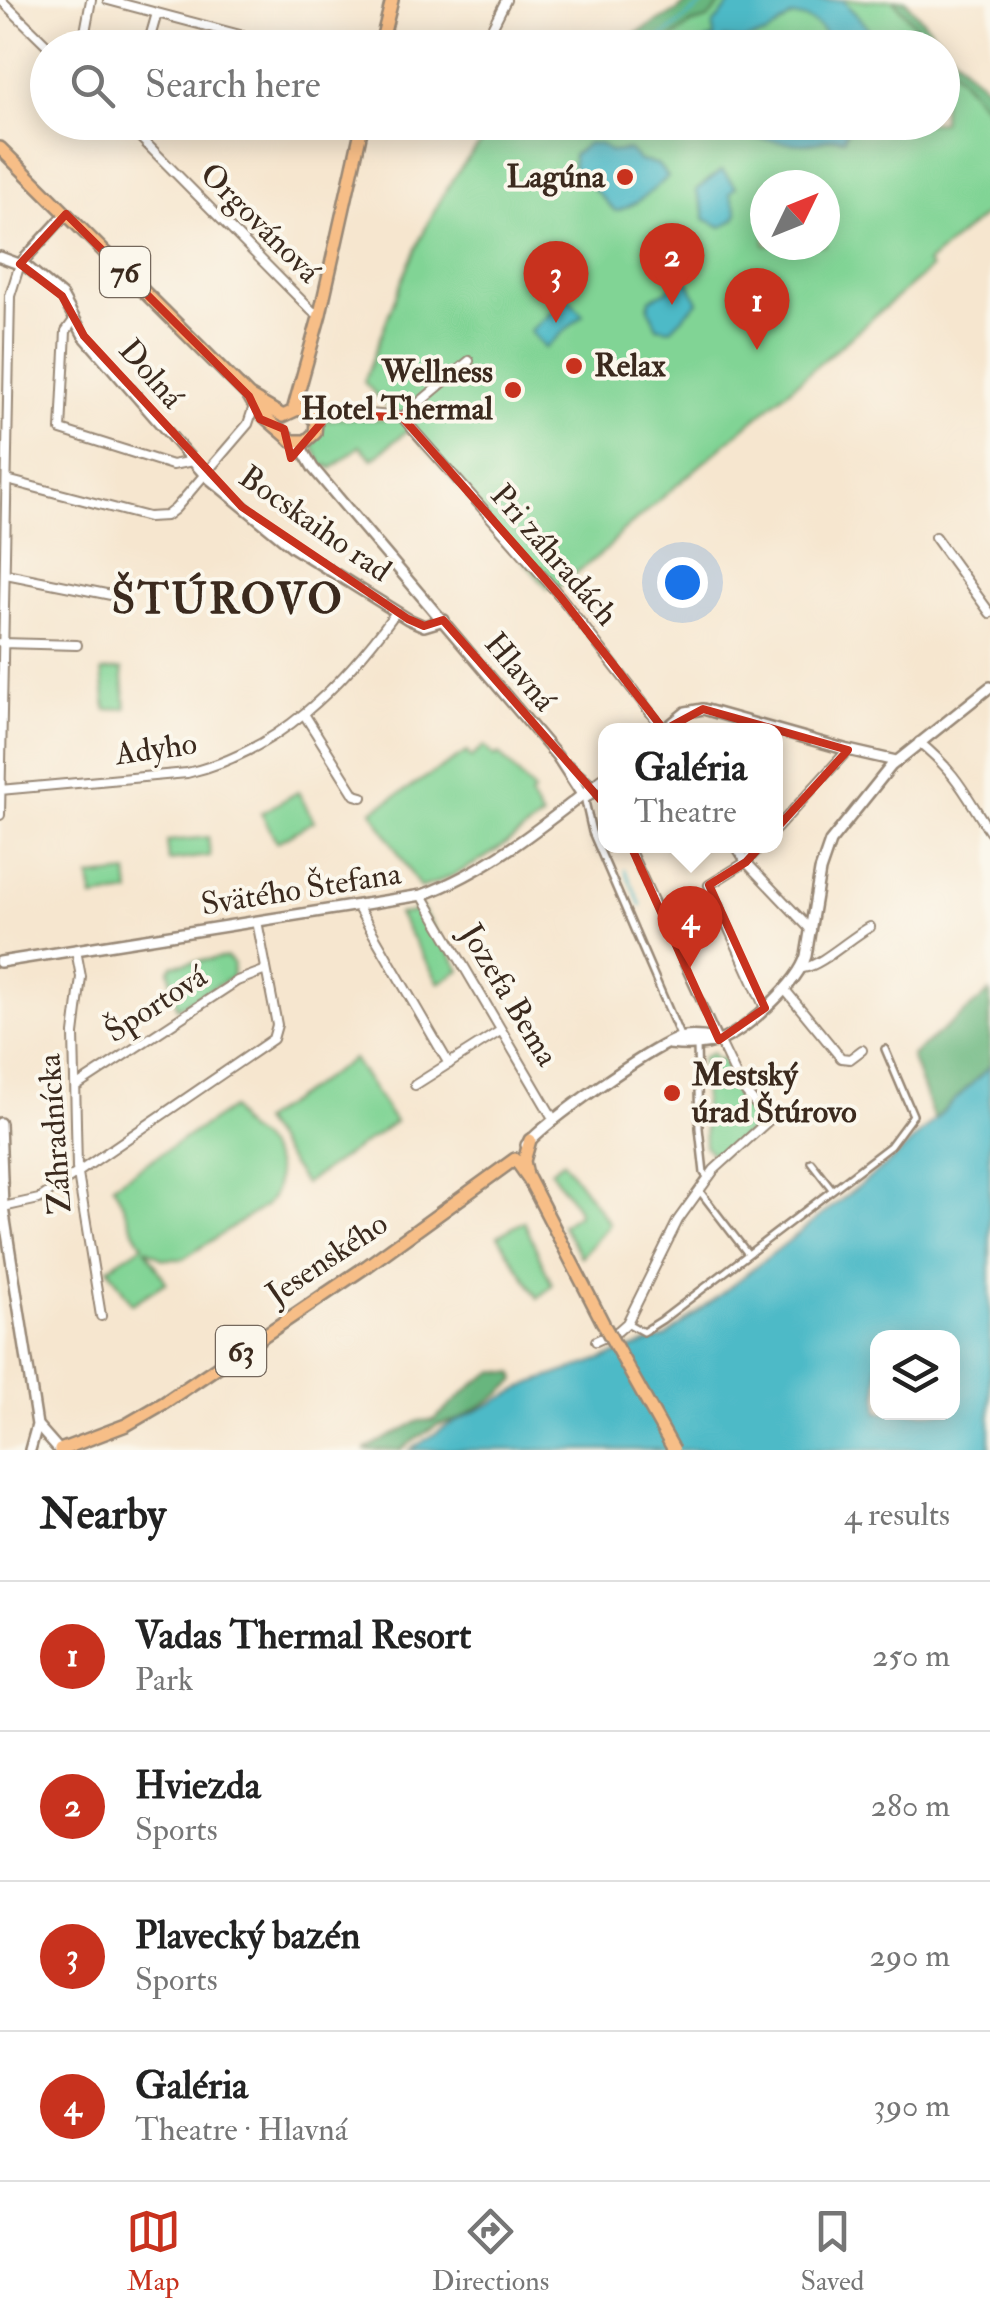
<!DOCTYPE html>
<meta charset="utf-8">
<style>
body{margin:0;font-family:"IM FELL Double Pica",serif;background:#f2f2f2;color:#222}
.controls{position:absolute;right:30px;bottom:30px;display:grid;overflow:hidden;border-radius:20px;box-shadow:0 5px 25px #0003}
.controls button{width:90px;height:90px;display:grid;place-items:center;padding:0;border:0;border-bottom:2px solid #e0e0e0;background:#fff;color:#222;font:50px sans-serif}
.compass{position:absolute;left:750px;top:170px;width:90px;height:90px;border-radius:50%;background:#fff;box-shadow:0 5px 25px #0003;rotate:47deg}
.you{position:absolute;left:682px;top:582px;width:35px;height:35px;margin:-25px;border:8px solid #fff;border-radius:50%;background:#1a73e8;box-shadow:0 0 0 15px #1a73e833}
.badge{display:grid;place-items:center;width:65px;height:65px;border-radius:50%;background:#c8321e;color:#fff;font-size:32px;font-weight:700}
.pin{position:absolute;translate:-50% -82px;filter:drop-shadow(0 2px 5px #0008)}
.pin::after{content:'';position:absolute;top:52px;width:35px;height:30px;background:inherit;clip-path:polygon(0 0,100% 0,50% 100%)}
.popup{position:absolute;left:598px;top:723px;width:185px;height:130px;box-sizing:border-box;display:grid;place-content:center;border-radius:20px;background:#fff;filter:drop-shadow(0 2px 8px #0005);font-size:32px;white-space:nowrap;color:#767676}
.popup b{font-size:38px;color:#222}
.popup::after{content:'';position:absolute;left:50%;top:100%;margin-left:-20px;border:20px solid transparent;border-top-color:#fff}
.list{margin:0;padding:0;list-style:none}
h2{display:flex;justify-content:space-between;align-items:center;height:130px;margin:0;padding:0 40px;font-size:42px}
h2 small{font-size:32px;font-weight:400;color:#767676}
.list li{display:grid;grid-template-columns:65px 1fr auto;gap:30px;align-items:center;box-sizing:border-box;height:150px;padding:0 40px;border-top:2px solid #e0e0e0}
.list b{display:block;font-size:38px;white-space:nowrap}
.list p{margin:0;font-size:32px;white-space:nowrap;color:#767676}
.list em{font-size:32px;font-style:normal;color:#767676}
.icon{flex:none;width:55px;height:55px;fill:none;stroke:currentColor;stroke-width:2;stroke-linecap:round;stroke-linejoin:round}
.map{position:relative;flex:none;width:990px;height:1450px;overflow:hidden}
.search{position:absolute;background:#fff;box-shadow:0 5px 25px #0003;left:30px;right:30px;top:30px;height:110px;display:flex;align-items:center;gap:25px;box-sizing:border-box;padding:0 35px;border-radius:55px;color:#767676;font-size:38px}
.sheet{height:730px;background:#fff}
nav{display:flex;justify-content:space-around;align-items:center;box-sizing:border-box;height:140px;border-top:2px solid #e0e0e0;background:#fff;font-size:28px;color:#767676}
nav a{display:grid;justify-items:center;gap:5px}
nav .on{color:#c8321e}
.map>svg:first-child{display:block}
.green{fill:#81d495;stroke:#5e7f5a;stroke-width:2.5;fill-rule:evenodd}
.forest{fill:#68b67e;stroke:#52704e;stroke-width:2.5}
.water{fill:#4dbac7;stroke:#447272;stroke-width:2.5;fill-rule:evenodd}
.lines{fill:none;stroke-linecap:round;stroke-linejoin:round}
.stream{stroke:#4dbac7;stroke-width:2.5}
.pedestrian-casing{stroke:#988876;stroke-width:10}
.minor-casing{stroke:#988876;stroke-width:12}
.tertiary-casing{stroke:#988876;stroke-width:14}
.primary-casing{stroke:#988876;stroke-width:16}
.pedestrian{stroke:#fff;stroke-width:5}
.minor{stroke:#fff;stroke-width:8}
.tertiary{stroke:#fff;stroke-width:9}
.primary{stroke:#f7be87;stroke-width:11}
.primary-bridge-casing{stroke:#988876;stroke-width:16;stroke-linecap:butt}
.primary-bridge{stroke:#f7be87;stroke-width:11}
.marked{fill:none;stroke:#c8321e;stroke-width:8;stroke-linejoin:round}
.poi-dot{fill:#c8321e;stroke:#fbf7ec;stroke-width:4}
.labels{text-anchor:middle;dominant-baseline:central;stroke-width:8;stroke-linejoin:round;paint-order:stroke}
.shield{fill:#fbf7ec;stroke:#75685c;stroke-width:2.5}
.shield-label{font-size:30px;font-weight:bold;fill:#3b2a1e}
.poi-label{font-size:32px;font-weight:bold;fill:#3b2a1e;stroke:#fbf7ec;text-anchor:end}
.street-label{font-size:32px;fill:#3b2a1e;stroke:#fbf7ec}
.district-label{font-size:42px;font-weight:bold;letter-spacing:2.5px;fill:#3b2a1e;stroke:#fbf7ec}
</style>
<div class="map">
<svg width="990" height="1450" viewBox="0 0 990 1450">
<rect width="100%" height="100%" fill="#fbf7ec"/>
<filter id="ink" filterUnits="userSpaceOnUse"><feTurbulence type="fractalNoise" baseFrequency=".01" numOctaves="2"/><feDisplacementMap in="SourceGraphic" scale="20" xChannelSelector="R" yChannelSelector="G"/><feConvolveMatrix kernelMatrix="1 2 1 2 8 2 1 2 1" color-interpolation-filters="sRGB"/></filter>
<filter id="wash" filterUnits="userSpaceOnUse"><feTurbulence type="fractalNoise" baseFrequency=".0048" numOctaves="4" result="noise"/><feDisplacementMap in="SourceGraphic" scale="40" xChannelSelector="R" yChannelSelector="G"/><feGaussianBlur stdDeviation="2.25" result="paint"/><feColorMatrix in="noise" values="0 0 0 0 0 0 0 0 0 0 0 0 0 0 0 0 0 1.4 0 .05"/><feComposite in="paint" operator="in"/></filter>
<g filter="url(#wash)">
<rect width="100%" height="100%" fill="#f6e6cf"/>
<path class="green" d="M690 0H893L934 47 611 48 677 11Z
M943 58 990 113V210L927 263 931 268 621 533 607 549 557 588 548 589 409 429 373 459 360 446 331 469 328 465 324 469 313 446 324 421 339 418 399 420 364 382C391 308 439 164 505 123L942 122ZM765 185H825V245H765Z
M122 669 126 708 106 710 102 671Z
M484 746 495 757 499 754 534 792 530 796 542 818C505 845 465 875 420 888L372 811 467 752 471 758Z
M298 792 314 821 277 842 261 813Z
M208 837 210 856 169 861 167 841Z
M128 873 130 893 93 898 90 877Z
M418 903 460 970 439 983 398 914 415 912 414 904Z
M226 957 234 964 232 977 177 1008 169 970 173 965Z
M712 1053 717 1061 722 1058 737 1090 762 1122 719 1156 711 1153 705 1146 702 1058Z
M353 1059 395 1122 304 1184 261 1121Z
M231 1108C235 1114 239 1125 245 1129 249 1133 255 1135 259 1139 278 1157 285 1186 265 1206L183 1259H163L145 1248 166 1282 132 1304 108 1268 143 1245C128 1227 126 1205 113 1185Z
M563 1161 610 1224 581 1257 562 1225 578 1214 577 1208 551 1171Z
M524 1221 552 1285 538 1298 498 1236Z"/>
<path class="forest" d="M690 0H725L708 19 691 24 662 47H611L677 11Z
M893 0H905L967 70 990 89V113L943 58 942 48 934 47Z
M990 992V1066L934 1120 911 1056Z
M495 1371 514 1373 516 1380 499 1395 458 1420 437 1425 400 1450H364L419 1421 434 1420 474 1384Z"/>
<path class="water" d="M734 0H843C854 15 875 28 874 47H823L825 34C817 22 807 18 792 16L766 35 740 41 724 38 722 44 727 47H694L710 39 714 40 713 25Z
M634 123H700H695L696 132 645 140Z
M709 123V122L849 123 844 139C832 135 819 143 805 144 773 144 742 132 711 131Z
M588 143 599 144 611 152 629 150 640 161 657 164 668 177C651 191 634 208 615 211L573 167V155Z
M722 170 736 187 730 193 738 213 735 219 722 227 704 219V211L696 190Z
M675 281H688L698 302 671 329 657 327 648 307 650 299 667 291Z
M568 298 583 315 545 348 530 331Z
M990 1066V1450H410L445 1427 532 1383 666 1337 896 1157ZM878 1338H952V1412H878Z"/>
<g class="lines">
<path class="stream" d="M649 48 708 0
M625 870 641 905"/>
</g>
</g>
<g filter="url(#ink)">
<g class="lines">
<defs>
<path id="pedestrian" d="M594 790 605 803
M596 791 585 801 592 832 681 1038
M629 846 717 1037
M697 1046 699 1128 704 1173 708 1178
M811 1162 832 1189
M702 1194 748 1254
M627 1323 643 1332 662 1320 890 1146 913 1115 885 1049"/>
<path id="minor" d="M1 0 50 48
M108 0 289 48
M82 48 91 0
M147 48 157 13
M482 48 506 0
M125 122 312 311 320 314
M74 320 66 331 61 430 172 465 193 461
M312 414 347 412 402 417 469 361
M402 417 560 596 664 730
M7 480 148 517 166 516 175 509 248 424 254 406
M935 537 990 613
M6 574 116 596
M1 643 77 645
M304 714 355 795 362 797
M919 742C957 773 965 794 990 832
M0 790 187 773C278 752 343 685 396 612
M0 815 10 296 20 264
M775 830 848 750
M736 846 746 862 811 930
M761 846 746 862 709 885 765 1008
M422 895 554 1120
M357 906 449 1064
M76 950 81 977 74 1034 77 1168 101 1316
M803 968C821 966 851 937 870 927
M786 991 841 1058 850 1059 862 1050
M415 1085 500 1031
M77 1086 237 981 266 970
M3 1207 39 1199 273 1039 277 1025 257 921
M596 1341 618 1331 627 1323 678 1220 714 1170 769 1120 742 1088 719 1040"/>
<path id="tertiary" d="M0 257 27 267 62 296 84 336 205 475 294 548 408 619 424 626 444 620
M20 264 66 214
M298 442 313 468 557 756 583 796
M664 730 686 712 703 709 848 750 896 761
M567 765 592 787
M0 962 422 895C490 870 549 821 605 777
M669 1044C686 1046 708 1046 724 1039 749 1027 798 983 806 956L820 871 830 842 891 766 990 687
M0 1123 3 1207 37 1425 30 1450
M526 1145C549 1119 644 1053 676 1039 687 1035 705 1037 716 1039
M37 1425 59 1450"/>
<path id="primary" d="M380 48 392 0
M0 148 249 396 283 416 298 409 308 412 316 422 315 433 306 441H292C278 427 259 416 249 396
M293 411 320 314 363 122
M527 1175 524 1161 530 1140
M60 1450 126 1425 164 1403 367 1266 515 1159 529 1179 603 1323"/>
</defs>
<use href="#pedestrian" class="pedestrian-casing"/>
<use href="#minor" class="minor-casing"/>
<use href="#tertiary" class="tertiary-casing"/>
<use href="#primary" class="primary-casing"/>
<use href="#pedestrian" class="pedestrian"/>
<use href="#minor" class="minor"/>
<use href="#tertiary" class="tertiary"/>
<use href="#primary" class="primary"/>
<defs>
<path id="primary-bridge" d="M605 1327 674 1450"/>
</defs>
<use href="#primary-bridge" class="primary-bridge-casing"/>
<use href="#primary-bridge" class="primary-bridge"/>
</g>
</g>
<path class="marked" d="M66 214 249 396 260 419 284 429 291 458 328 415 402 417 560 596 664 730 703 709 848 750 746 862 709 885 765 1008 719 1040 620 822 443 620 424 626 408 619 242 507 84 336 62 296 20 264Z"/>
<g class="poi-dot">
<circle cx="625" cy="177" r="10"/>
<circle cx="574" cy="366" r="10"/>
<circle cx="513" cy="390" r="10"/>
<circle cx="672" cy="1093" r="10"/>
</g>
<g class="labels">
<g class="shield">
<rect x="100" y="247" width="50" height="50" rx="8"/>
<rect x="216" y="1326" width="50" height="50" rx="8"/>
</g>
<g class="shield-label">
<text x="125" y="272">76</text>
<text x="241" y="1351">63</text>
</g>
<g class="poi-label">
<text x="605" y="177">Lagúna</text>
<text x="594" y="366" text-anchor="start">Relax</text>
<text x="493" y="372">Wellness<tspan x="493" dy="37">Hotel Thermal</tspan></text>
<text x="692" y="1075" text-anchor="start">Mestský<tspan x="692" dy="37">úrad Štúrovo</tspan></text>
</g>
<g class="street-label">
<text transform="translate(260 223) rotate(45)">Orgovánová</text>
<text transform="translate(151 374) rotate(49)">Dolná</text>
<text transform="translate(315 524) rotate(35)">Bocskaiho rad</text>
<text transform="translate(554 555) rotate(49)">Pri záhradách</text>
<text transform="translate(520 672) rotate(50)">Hlavná</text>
<text transform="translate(156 749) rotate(-8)">Adyho</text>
<text transform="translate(301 889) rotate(-9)">Svätého Štefana</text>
<text transform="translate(509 995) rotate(59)">Jozefa Bema</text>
<text transform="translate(156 1004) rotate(-33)">Športová</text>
<text transform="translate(55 1134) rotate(-94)">Záhradnícka</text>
<text transform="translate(327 1259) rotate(-34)">Jesenského</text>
</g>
<g class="district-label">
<text x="228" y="600">ŠTÚROVO</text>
</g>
</g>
</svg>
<div class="controls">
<button><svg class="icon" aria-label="layers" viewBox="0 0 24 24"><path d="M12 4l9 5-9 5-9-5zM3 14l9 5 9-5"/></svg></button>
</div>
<svg class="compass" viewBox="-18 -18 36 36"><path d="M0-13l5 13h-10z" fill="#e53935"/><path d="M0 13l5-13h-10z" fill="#767676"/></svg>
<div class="you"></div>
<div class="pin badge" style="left:757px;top:350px">1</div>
<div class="pin badge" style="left:672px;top:305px">2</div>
<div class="pin badge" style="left:556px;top:323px">3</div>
<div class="pin badge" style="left:690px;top:968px">4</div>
<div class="popup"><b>Galéria</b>Theatre</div>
<div class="search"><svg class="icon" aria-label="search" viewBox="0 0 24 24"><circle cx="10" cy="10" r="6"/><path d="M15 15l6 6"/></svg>Search here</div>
</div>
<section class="sheet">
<h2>Nearby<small>4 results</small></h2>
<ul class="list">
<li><span class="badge">1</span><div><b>Vadas Thermal Resort</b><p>Park</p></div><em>250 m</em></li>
<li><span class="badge">2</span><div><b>Hviezda</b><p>Sports</p></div><em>280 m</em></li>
<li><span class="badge">3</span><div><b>Plavecký bazén</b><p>Sports</p></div><em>290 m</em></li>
<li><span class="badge">4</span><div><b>Galéria</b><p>Theatre · Hlavná</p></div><em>390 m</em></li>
</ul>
</section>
<nav>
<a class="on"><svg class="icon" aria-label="map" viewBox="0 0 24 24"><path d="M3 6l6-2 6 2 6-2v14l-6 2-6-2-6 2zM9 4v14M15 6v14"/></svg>Map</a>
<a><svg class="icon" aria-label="directions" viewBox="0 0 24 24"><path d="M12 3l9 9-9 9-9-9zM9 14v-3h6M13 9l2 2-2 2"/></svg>Directions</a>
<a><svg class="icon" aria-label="saved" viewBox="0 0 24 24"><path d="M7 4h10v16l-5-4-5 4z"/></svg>Saved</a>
</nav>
